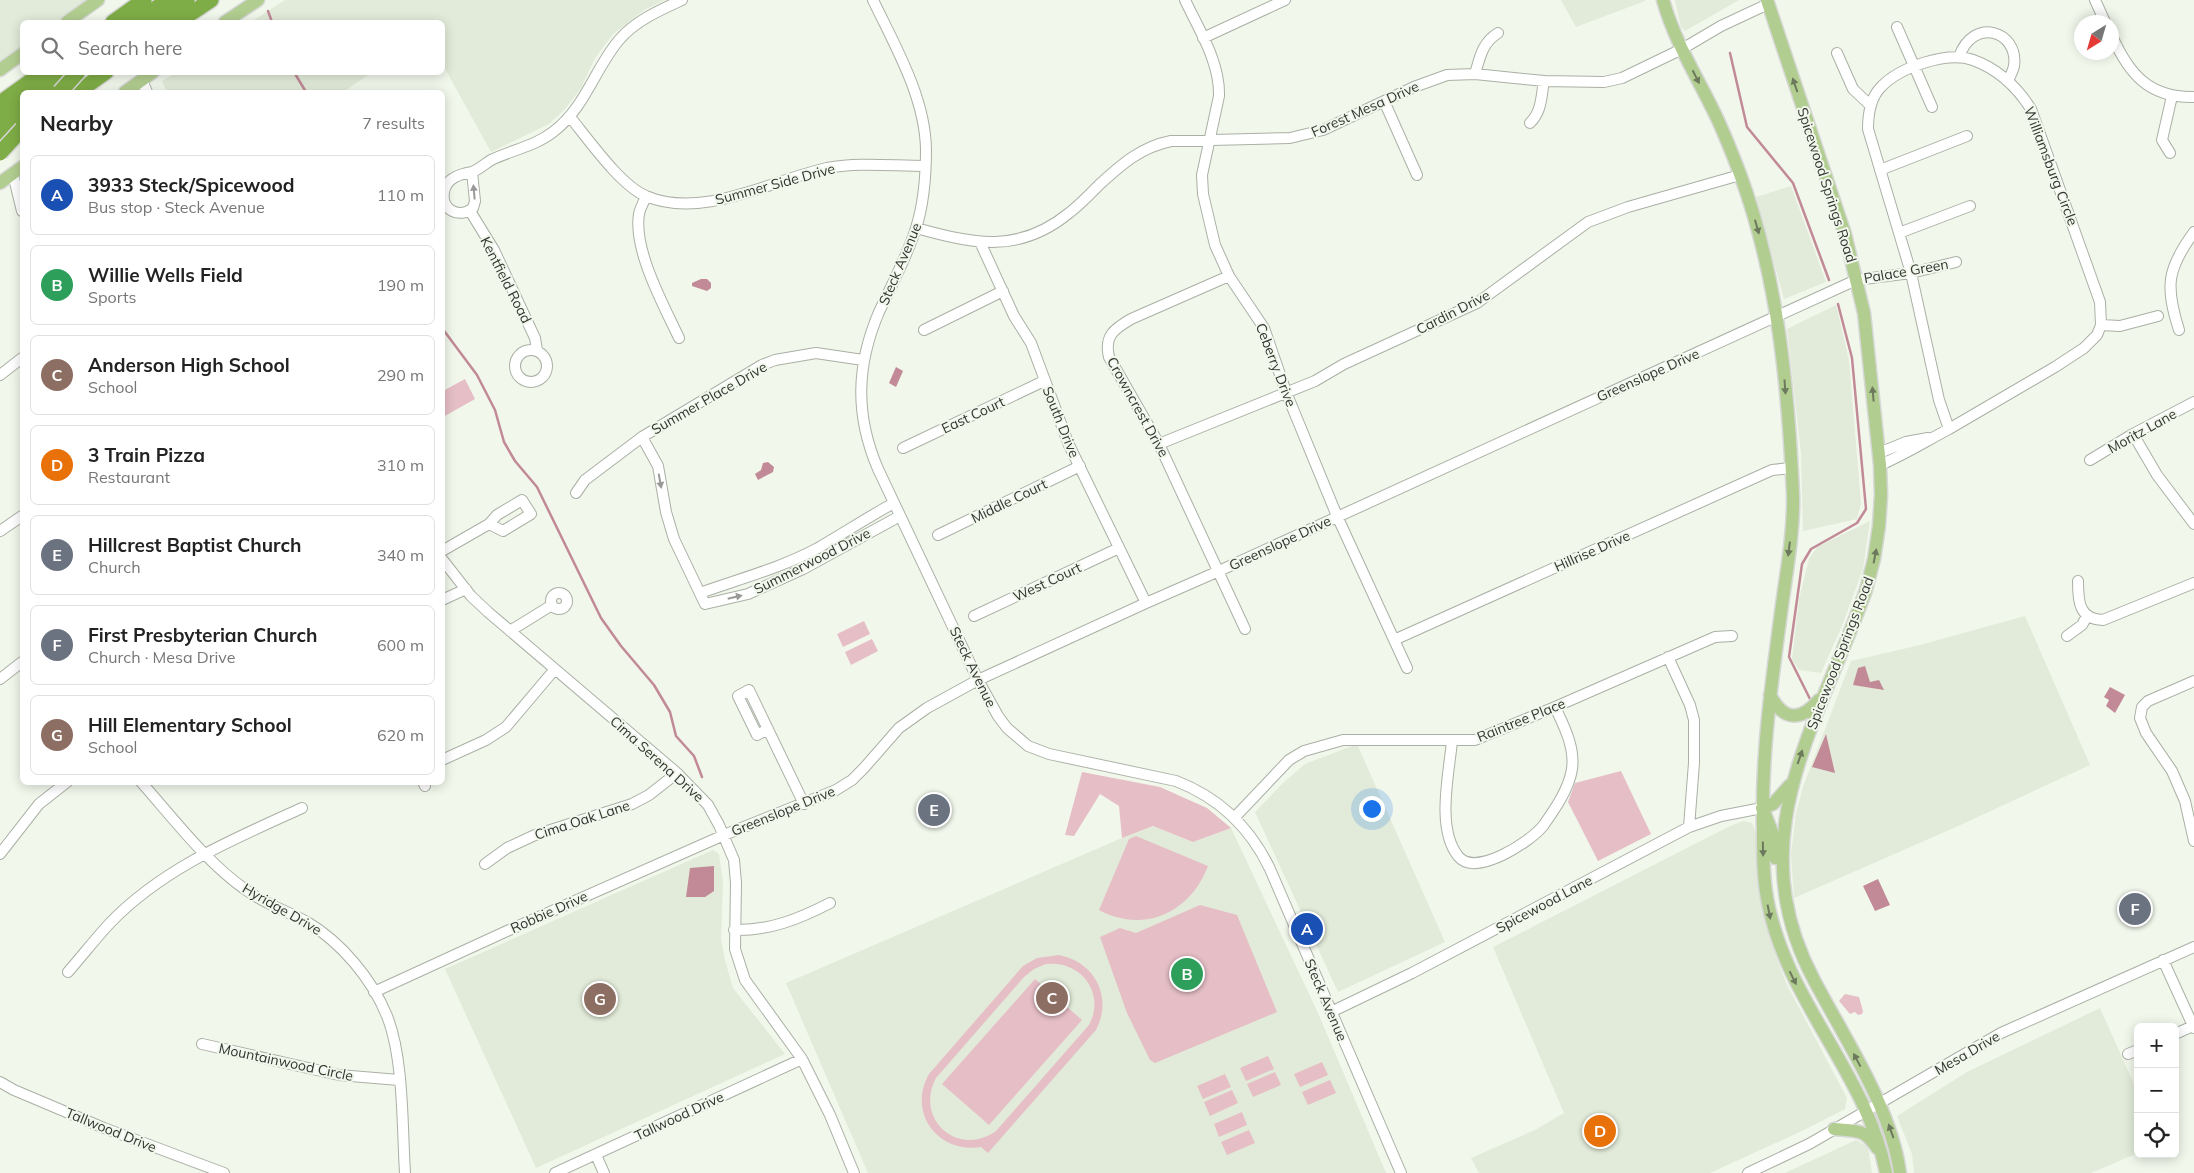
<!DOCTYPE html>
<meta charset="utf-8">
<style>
body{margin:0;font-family:Mulish,sans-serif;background:#f6f6f6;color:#222}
.controls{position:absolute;right:15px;bottom:15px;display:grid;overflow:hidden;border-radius:8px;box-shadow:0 2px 12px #0003}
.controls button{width:45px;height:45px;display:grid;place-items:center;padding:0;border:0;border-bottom:1px solid #e0e0e0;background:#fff;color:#222;font:25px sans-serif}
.compass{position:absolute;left:2074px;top:15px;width:45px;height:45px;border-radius:50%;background:#fff;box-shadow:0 2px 12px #0003;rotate:217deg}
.you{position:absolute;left:1371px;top:808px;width:18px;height:18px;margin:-12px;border:4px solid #fff;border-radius:50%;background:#1a73e8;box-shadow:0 0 0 8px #1a73e833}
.badge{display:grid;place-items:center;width:32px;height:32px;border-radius:50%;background:#7c3aed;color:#fff;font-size:16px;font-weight:700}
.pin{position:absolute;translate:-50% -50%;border:2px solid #fff;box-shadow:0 1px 5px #0006}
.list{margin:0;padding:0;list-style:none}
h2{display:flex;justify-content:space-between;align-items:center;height:65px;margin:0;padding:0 20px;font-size:21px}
h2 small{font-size:16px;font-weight:400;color:#767676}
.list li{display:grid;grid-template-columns:32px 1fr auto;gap:15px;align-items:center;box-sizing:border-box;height:80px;margin:0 10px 10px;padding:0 10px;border:1px solid #e0e0e0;border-radius:8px}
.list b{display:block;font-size:19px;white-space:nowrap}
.list p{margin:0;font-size:16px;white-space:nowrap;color:#767676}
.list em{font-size:16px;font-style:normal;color:#767676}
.icon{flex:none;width:28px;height:28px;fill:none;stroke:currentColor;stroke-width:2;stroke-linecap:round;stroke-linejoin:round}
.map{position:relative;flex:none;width:2194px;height:1173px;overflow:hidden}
.search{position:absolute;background:#fff;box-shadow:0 2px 12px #0003;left:20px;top:20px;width:425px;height:55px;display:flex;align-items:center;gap:12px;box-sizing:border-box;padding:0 18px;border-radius:8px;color:#767676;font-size:19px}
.panel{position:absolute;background:#fff;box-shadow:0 2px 12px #0003;left:20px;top:90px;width:425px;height:695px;border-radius:8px}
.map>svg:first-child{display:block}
.built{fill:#e2ebd9}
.green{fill:#e6bec6;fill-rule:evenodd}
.water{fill:#c18a96}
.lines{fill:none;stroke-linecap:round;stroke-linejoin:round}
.stream{stroke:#c18a96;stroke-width:2.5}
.minor-casing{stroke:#aab0a5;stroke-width:12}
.major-casing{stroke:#d6d7d6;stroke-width:15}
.highway-casing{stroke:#d6d7d6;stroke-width:18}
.minor{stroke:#fff;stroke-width:10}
.major{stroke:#b2cd90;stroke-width:12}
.highway{stroke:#7eac46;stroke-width:15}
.highway-bridge-casing{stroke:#d6d7d6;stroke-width:18;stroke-linecap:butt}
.highway-bridge{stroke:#7eac46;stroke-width:15}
.oneway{fill:#6c795c}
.oneway2{fill:#999a98}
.labels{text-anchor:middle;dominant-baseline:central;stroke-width:4;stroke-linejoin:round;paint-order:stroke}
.street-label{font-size:14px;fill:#333531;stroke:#f1f7eb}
</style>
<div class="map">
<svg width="2194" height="1173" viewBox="0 0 2194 1173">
<rect width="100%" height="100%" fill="#f1f7eb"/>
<path class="built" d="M0 0H87L56 22H22V47L0 62Z
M285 0H665L644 10 613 34 595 58 581 88 565 109 549 124 491 152 443 65 442 22H251Z
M1561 0H1645V1L1576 27Z
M1675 0H1739L1685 31 1681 27Z
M175 73V72L371 73 343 92H167L162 81Z
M1791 186 1826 282 1784 299 1756 197Z
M1836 305 1849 360 1861 504 1857 519 1803 531 1801 453 1787 329Z
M1870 521 1863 569 1842 626 1821 673 1799 670 1792 659 1799 599 1809 559 1817 547Z
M2025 616 2090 765 1956 827 1794 898 1791 855 1796 813 1803 787 1851 661 1920 645Z
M1357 744 1445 942 1338 992 1255 812 1283 783 1305 764Z
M1743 821 1752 823 1756 833 1759 892 1770 939 1786 983 1847 1098 1845 1109 1802 1131 1710 1173H1479L1471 1158 1535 1130 1564 1113 1493 947 1730 826Z
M1153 826 1193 842 1231 828 1318 1013 1386 1173H868L786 983 1122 838Z
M713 850 719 854 723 883 721 939 725 960 733 988 785 1054 536 1168 445 969Z
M2100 1008 2138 1093V1153L2091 1173H1914L1912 1154 1897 1116 1967 1072Z
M1856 1140 1868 1147 1872 1173H1785Z"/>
<path class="green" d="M465 379 475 399 443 417V391Z
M864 621 870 634 843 647 837 634Z
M872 639 878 651 851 665 845 652Z
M1621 771 1651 834 1598 861 1568 802 1575 783Z
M1082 772 1160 787 1207 808 1231 828 1193 842 1153 826 1122 838 1119 806 1100 794 1074 836 1065 835Z
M1136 836 1208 866C1190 913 1144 934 1099 910L1129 839Z
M1200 905 1237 915 1277 1012 1155 1063 1150 1060 1127 1013 1100 937 1120 928 1136 933Z
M1059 955C1095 962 1113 997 1096 1030L988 1153 981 1147C938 1154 907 1113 929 1074L1023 966 1037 958ZM1046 964C1081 960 1106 993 1089 1025L996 1131C958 1158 914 1119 936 1078L1024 977 1034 969Z
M1035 979 1082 1020 989 1125 942 1084Z
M1845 994 1859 997 1863 1011 1862 1014 1858 1015 1855 1012 1850 1014 1839 1001Z
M1268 1056 1274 1069 1246 1081 1240 1068Z
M1322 1062 1328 1075 1300 1087 1294 1074Z
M1275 1072 1281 1085 1253 1097 1247 1084Z
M1225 1074 1231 1087 1203 1099 1197 1086Z
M1330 1080 1336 1093 1308 1105 1302 1092Z
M1232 1090 1238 1103 1210 1116 1204 1102Z
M1242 1112 1247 1125 1219 1137 1214 1124Z
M1249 1130 1255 1143 1227 1155 1221 1142Z"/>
<path class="water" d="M701 279H707L711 283V288L707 291 692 286V283Z
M896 367 903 371 896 387 889 383Z
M768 462 774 467 773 472 758 480 755 474 761 470 763 463Z
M1865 666 1870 682 1879 680 1884 690 1853 685 1858 668Z
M2110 687 2125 695 2115 713 2106 706 2109 700 2104 697Z
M1826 734 1835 773 1812 767Z
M714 866V891L705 897H686L690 868Z
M1878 879 1890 905 1875 911 1863 886Z"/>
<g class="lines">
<path class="stream" d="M268 11 272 22
M1730 53 1747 127 1793 183 1829 280
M294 72 306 92
M442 328 477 375 495 410 504 442 515 461 537 487 601 618 621 646 654 685 670 712 676 736 694 756 702 777
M1810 699 1789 657 1802 564 1811 549 1857 523 1866 509 1852 358 1838 304"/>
<defs>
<path id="minor" d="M873 0C895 46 925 97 926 149 926 175 924 203 916 228 907 257 892 284 879 312 856 366 855 415 878 469L978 680 998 716 1007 728 1028 746 1049 754 1176 781C1220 798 1250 827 1270 869L1401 1173
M1185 0C1199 30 1220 62 1219 96L1202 175 1203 194 1215 245 1229 276 1264 328 1286 392 1337 516 1407 668
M2095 0 2105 22
M1897 27 1932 107
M2112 36C2129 74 2149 98 2194 97
M1203 38 1285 0
M1837 53 1853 89 1870 105
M1959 57C1973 16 2019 31 2014 66 2013 71 2010 76 2008 81
M1475 74C1480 57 1482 43 1498 33
M142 80 147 92
M1384 101 1417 175
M570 117C588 139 621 186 646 196 702 220 772 180 827 168 860 162 892 166 925 166
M1530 123C1542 111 1541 97 1544 81
M2170 153 2162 140 2172 96
M1880 170 1967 136
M472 172 475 201 473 208C459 219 441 210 444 192 446 178 460 174 472 172 478 170 486 163 491 160 512 150 535 146 553 132 585 108 594 70 619 40 635 21 660 10 682 0
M13 174 22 211
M646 196C644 202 640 208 639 214 633 250 664 306 679 338
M470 211 494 250 535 338 537 350
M916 228C974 244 1019 254 1069 213 1080 205 1090 194 1100 184 1122 164 1141 147 1171 141L1290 138 1323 130 1414 87 1447 75 1475 74 1544 81 1604 82 1622 78 1682 49 1721 26 1768 4
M1899 233 1970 206
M980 242 1014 316 1031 343 1069 445 1146 603
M1229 276 1131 319C1114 329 1104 336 1109 357L1159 444 1245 629
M2101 325 2120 326 2158 316
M924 330 1003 291
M2179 330C2165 286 2167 269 2194 232
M515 366a16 16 0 1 1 32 0a16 16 0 1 1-32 0Z
M0 375 22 358
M2133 434 2157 475 2194 524
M642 437 658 466 666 512 674 539 705 604 748 594 803 569 900 516
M1159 444 1315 381 1344 364 1477 303 1588 222 1628 207 1740 175
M903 448 1044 381
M1879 453 1906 442 1928 438
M2090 460 2133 434 2194 402
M1880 465C1904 455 1926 441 1949 429L2055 367 2084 348 2097 335 2101 325 2100 302 2031 109C2017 87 1998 69 1973 60 1947 51 1900 67 1881 87 1870 98 1868 114 1868 129L1911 273 1939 400 1949 429
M576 493 585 480 642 437 762 365 775 360 816 353 863 360
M0 531 22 516
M938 535 1080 466
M442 551 489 524 497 515 522 500 531 514 503 531 489 524
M442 559 471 596 488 612 677 773 708 805 719 825 734 860 736 883 735 949 745 980 802 1059 830 1115 854 1173
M2078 581C2078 602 2079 619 2103 620L2194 583
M700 593C739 579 781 568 818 548 844 533 868 517 894 503
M551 601a8 8 0 1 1 16 0a8 8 0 1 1-16 0Z
M442 600 466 589
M974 616 1119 548
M510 631 552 605
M2067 636 2082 625 2087 616
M1394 640 1772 470 1791 468
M1668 657 1690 705 1694 720V763L1689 827
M0 679 22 662
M2194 681 2148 701 2142 707 2140 718 2146 733 2172 771 2185 801 2194 841
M768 729 757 735 738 696 749 690 804 804
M1452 741C1449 774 1436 828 1458 856 1475 878 1530 842 1543 826 1555 809 1569 789 1572 769 1575 747 1564 726 1555 707
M442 760 486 740 506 727 555 669
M141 782C174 819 206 862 246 890 265 904 287 911 307 922 341 942 372 979 387 1016 404 1059 402 1126 405 1173
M423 782 425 786
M1235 817 1289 760 1304 751 1343 740H1475L1555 707 1715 637 1732 636
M0 854 39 804 67 782
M485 864 507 848 535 835 632 804 649 795 677 773
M734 930C769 931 799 919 830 903
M2163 960 2194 1028
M68 972C82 956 96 938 110 923 163 868 234 839 302 808
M374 992 507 931 724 835 836 790 852 780 864 768 899 728 927 708 978 680 1146 603 1219 571 1856 280 1911 273 1956 262
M1331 1012 1412 973 1689 827 1721 816 1762 808
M2175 1034 2193 1026
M202 1044 339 1075 399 1080
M2128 1054 2138 1050
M0 1082 14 1090 104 1128 224 1173
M596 1155 604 1173
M555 1173 802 1059
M1748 1173 1809 1144 2001 1033 2194 947"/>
<path id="major" d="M1663 0C1674 40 1696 75 1714 112 1724 132 1732 153 1740 174 1778 277 1788 386 1793 494 1794 531 1787 568 1782 605 1772 680 1761 755 1763 831 1763 854 1763 876 1767 898 1785 1001 1866 1071 1886 1173
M1767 0 1845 234 1864 313 1880 465 1881 495 1879 526 1874 559 1866 590C1818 725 1738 837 1814 980 1845 1039 1891 1107 1900 1173
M67 22 98 0
M225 22 258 0
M0 70 22 54
M125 92 153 72
M0 183 22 167
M1770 695C1784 722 1801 721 1819 700
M1762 808 1773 804 1790 785
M1765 814 1772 832 1775 858
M1834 1129C1856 1131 1864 1128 1877 1148"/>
<path id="highway" d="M113 22 144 0
M136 22 168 0
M155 22 187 0
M178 22 211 0
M38 92 66 72
M78 92 106 72
M0 103 43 72
M0 120 22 104
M0 133 22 117"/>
</defs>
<use href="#minor" class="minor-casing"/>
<use href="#major" class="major-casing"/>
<use href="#highway" class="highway-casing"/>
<use href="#minor" class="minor"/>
<use href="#major" class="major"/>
<use href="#highway" class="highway"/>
<defs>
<path id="highway-bridge" d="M60 92 78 72
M0 153 22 129"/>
</defs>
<use href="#highway-bridge" class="highway-bridge-casing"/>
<use href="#highway-bridge" class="highway-bridge"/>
</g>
<defs><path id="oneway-solid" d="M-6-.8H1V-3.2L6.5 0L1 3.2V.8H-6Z" transform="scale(1.25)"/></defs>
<g class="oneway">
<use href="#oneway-solid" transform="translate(1696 77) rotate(63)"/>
<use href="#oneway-solid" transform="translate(1795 85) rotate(-109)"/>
<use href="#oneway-solid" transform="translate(1757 227) rotate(74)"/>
<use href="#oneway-solid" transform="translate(1785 387) rotate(86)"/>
<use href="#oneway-solid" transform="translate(1873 394) rotate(-95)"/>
<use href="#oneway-solid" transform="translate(1789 549) rotate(97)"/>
<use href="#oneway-solid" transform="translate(1875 556) rotate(-79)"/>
<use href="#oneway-solid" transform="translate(1800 757) rotate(-71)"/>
<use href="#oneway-solid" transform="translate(1763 849) rotate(89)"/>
<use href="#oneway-solid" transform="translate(1769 912) rotate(79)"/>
<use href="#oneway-solid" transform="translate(1793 978) rotate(63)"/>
<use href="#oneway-solid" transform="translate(1857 1060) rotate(-118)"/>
<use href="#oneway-solid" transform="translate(1891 1131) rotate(-110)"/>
</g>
<g class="oneway2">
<use href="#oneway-solid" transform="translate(474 192) rotate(-95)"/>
<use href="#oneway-solid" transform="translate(660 481) rotate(80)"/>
<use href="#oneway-solid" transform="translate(735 597) rotate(-13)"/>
</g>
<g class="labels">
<g class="street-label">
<text transform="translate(1365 109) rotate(-24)">Forest Mesa Drive</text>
<text transform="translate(2051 166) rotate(69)">Williamsburg Circle</text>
<text transform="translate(775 184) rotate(-15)">Summer Side Drive</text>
<text transform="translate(1827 185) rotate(72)">Spicewood Springs Road</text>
<text transform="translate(900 264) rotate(-67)">Steck Avenue</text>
<text transform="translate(1906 271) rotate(-10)">Palace Green</text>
<text transform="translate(506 280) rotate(63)">Kentfield Road</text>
<text transform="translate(1453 312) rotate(-27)">Cardin Drive</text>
<text transform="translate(1276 365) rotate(69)">Ceberry Drive</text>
<text transform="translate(1648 375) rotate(-24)">Greenslope Drive</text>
<text transform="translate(709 398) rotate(-30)">Summer Place Drive</text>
<text transform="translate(1138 407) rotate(61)">Crowncrest Drive</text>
<text transform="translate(973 415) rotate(-25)">East Court</text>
<text transform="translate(1061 422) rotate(68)">South Drive</text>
<text transform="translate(2142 431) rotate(-29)">Moritz Lane</text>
<text transform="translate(1009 501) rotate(-26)">Middle Court</text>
<text transform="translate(1280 543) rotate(-25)">Greenslope Drive</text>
<text transform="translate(1592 551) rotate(-24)">Hillrise Drive</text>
<text transform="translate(812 561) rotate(-27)">Summerwood Drive</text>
<text transform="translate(1047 582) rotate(-25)">West Court</text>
<text transform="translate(1840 653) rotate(-69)">Spicewood Springs Road</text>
<text transform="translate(973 667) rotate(64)">Steck Avenue</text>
<text transform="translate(1521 720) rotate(-22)">Raintree Place</text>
<text transform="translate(657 759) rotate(42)">Cima Serena Drive</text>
<text transform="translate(783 811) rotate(-22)">Greenslope Drive</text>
<text transform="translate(582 820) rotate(-18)">Cima Oak Lane</text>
<text transform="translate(1544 904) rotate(-28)">Spicewood Lane</text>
<text transform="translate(282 909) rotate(30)">Hyridge Drive</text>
<text transform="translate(549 912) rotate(-24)">Robbie Drive</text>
<text transform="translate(1326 1000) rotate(67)">Steck Avenue</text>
<text transform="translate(1967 1053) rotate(-30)">Mesa Drive</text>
<text transform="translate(286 1062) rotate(12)">Mountainwood Circle</text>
<text transform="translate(679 1116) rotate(-25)">Tallwood Drive</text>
<text transform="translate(111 1130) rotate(22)">Tallwood Drive</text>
</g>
</g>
</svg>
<div class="controls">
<button>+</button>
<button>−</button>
<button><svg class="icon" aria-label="locate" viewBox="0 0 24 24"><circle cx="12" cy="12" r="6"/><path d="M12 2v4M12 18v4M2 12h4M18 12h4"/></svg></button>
</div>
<svg class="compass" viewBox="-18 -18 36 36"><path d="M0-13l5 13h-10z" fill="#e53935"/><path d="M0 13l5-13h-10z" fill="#767676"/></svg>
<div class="you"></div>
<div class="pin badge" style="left:1307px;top:929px;background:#1a4fb4">A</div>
<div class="pin badge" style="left:1187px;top:974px;background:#2e9e5b">B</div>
<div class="pin badge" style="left:1052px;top:998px;background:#8d6e63">C</div>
<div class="pin badge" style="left:1600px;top:1131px;background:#e8710a">D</div>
<div class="pin badge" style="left:934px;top:810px;background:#6b7280">E</div>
<div class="pin badge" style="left:2135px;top:909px;background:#6b7280">F</div>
<div class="pin badge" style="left:600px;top:999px;background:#8d6e63">G</div>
<div class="search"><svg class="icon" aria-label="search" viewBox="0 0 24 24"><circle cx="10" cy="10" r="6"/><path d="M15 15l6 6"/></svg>Search here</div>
<section class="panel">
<h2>Nearby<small>7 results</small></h2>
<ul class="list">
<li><span class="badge" style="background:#1a4fb4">A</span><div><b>3933 Steck/Spicewood</b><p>Bus stop · Steck Avenue</p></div><em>110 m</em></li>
<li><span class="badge" style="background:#2e9e5b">B</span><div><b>Willie Wells Field</b><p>Sports</p></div><em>190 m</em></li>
<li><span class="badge" style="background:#8d6e63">C</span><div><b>Anderson High School</b><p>School</p></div><em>290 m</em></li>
<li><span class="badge" style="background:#e8710a">D</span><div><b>3 Train Pizza</b><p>Restaurant</p></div><em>310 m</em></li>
<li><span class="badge" style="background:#6b7280">E</span><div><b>Hillcrest Baptist Church</b><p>Church</p></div><em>340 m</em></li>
<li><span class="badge" style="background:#6b7280">F</span><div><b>First Presbyterian Church</b><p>Church · Mesa Drive</p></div><em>600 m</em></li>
<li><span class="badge" style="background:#8d6e63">G</span><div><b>Hill Elementary School</b><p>School</p></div><em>620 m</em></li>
</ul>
</section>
</div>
